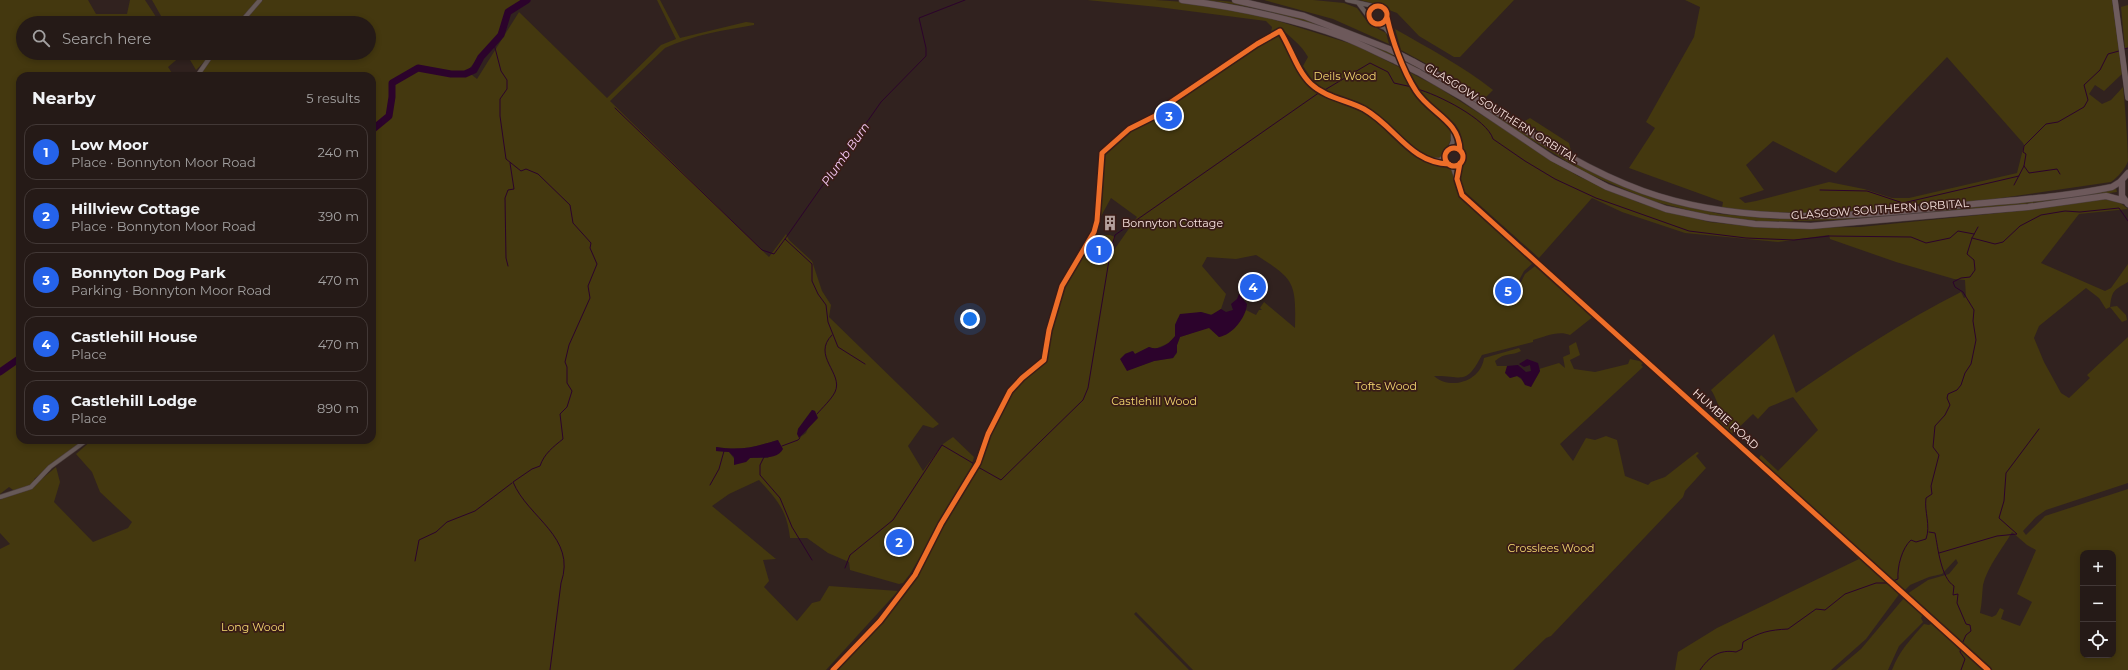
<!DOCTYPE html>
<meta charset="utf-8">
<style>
body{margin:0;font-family:Montserrat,sans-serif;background:#2d2320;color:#f1f3f6}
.controls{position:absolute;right:12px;bottom:12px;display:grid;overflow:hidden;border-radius:8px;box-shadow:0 2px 6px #0003}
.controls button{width:36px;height:36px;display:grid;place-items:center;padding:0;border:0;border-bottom:1px solid #423836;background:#251a17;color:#f1f3f6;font:20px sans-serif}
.you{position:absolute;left:970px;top:319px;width:14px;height:14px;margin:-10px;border:3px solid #fff;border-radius:50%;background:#1a73e8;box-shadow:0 0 0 6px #1a73e833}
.badge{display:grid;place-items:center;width:26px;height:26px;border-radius:50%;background:#2563eb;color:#fff;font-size:13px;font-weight:700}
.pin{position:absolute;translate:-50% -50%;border:2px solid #fff;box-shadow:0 1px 4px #0006}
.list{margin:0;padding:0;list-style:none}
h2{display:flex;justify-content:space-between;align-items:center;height:52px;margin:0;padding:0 16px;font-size:17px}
h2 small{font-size:13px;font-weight:400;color:#a3a1a1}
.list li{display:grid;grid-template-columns:26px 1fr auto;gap:12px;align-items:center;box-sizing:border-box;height:56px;margin:0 8px 8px;padding:0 8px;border:1px solid #423836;border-radius:12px}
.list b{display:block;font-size:15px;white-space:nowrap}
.list p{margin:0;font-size:13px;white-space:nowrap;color:#a3a1a1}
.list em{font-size:13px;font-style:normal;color:#a3a1a1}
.icon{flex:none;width:22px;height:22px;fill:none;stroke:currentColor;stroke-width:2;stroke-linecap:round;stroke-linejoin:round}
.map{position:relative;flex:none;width:2128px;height:670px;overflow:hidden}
.search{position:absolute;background:#251a17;box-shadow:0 2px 6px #0003;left:16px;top:16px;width:360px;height:44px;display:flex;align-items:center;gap:10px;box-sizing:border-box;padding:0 14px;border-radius:22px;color:#a3a1a1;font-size:15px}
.panel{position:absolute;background:#251a17;box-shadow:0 2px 6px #0003;left:16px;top:72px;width:360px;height:372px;border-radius:12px}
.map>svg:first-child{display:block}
.green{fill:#44380f;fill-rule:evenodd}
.water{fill:#2c032c}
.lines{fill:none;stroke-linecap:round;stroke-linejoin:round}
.stream{stroke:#2c032c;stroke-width:1}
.river{stroke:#2c032c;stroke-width:7}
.minor-casing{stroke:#4d3f3e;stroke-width:5}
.major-casing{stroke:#4d3f3e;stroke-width:6}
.highway-casing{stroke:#4d3f3e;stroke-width:7}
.minor{stroke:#665957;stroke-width:4}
.major{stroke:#6e5c5d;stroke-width:5.5}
.highway{stroke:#6d595b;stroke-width:6}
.highway-bridge-casing{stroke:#4d3f3e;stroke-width:7;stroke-linecap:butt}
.highway-bridge{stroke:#6d595b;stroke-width:6}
.cycleway-casing{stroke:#391c17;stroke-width:8}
.cycleway{stroke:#ee6e29;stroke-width:5}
.labels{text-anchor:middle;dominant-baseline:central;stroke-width:3.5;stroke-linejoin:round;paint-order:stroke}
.park-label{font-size:11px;fill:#f7da71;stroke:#391c17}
.street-label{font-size:11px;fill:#fae5e1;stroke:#391c17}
.poi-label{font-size:11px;fill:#fae5e1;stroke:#391c17;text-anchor:start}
.water-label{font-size:12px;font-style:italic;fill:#f8cbf8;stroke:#391c17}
</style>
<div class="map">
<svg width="2128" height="670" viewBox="0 0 2128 670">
<rect width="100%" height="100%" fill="#31221f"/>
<path class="green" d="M0 0H88L96 14H127L130 0H145L160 23H23V53H180L182 55 168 67 174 76H20V440H84L34 479 37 483 56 467 60 482 54 502 93 542 128 528 132 522 100 492 92 472 76 454 92 440H372V76H201L202 71 209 62 207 59 196 70 186 53H369V23H242L263 0H530L523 1 508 10 496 38 467 71 477 79 519 12 607 98 661 45 676 39 657 0H660L680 38 746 22 754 23V25C724 30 693 35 665 48L610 101 769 257 786 234 789 240 812 261 822 291 831 305 829 317 939 424 933 428 923 425 908 446 923 471 943 444 953 437 974 457 970 472 910 574 903 583 899 584 850 570 849 562 828 553 807 538H790C787 510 777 500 759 480L729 494 712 506 776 559 763 560 769 581 764 587 797 621 812 603 820 601 829 586 898 591 826 670H0V549L10 544 0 533V500L16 492 9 487 0 494ZM812 410 815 411 806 433 799 438 798 429ZM778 440 768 458H750L746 462 735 460 729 452 716 451 717 447C742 451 753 447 778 440Z
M152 0H258L238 23H165Z
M1087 0H1155L1185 2 1256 14 1355 45 1403 69C1408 83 1415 96 1426 107 1446 128 1464 126 1440 158H1432L1423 155 1372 110 1317 87 1303 66 1308 57C1301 44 1290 37 1279 27L1271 33 1272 27 1266 21 1158 7Z
M1205 0C1262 0 1341 30 1393 54V57C1334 28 1271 8 1205 0Z
M1264 0H1313L1344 3 1357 8 1369 24 1386 33 1389 44 1333 19Z
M1360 0H1514L1460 57H1454L1419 36 1397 13 1389 10 1387 7Z
M1685 0H2112L2122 74 2104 91 2095 85 2089 94 2102 104 2111 100 2123 87C2125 104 2128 145 2128 161 2126 168 2117 178 2111 182L1994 199 1935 205 1920 204 1863 211 1803 213 1763 212 1722 208 1723 202 1629 168 1655 128 1646 122 1694 37 1700 7ZM1947 57 2023 143 2024 145 2017 173 1909 198H1892L1864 189 1829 182 1756 201 1745 203 1739 198 1764 190 1746 165 1773 141 1836 173Z
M2128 5V48L2125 49 2121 7Z
M1395 29C1428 48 1463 66 1493 90L1484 99 1447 75 1401 50Z
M1279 34 1282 36C1290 52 1297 74 1310 87 1322 100 1341 100 1356 108 1382 122 1399 146 1423 161 1432 166 1441 165 1450 166 1456 174 1453 186 1459 195L1534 262 1524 271 1516 286 1513 282C1506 284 1498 290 1496 298L1509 306 1525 274 1535 266H1538L1594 316 1570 335C1558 330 1544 337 1533 340V342L1482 355C1465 387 1463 375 1434 376 1451 391 1481 381 1484 358L1519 348 1521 351C1512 356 1505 352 1495 361L1497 366H1507V375L1510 378 1517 376 1531 387 1540 371 1539 369 1559 363 1565 368 1563 357 1570 354 1569 346 1576 342 1580 355 1570 360 1574 369 1595 372 1628 364 1630 359 1644 362 1641 365 1643 367 1560 444 1573 461 1586 438 1595 440 1606 436 1617 440 1625 476 1648 485 1651 482 1665 477 1697 452 1699 453 1696 456 1706 468 1685 491 1683 497 1551 636 1546 638 1513 670H1193L1136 612 1134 614 1189 670H836L879 624 936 540 944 523 981 461 987 441 1014 389 1047 359 1050 332 1065 283 1083 254 1105 264 1107 253 1114 250 1137 217 1111 198 1099 220 1104 153 1129 130 1159 116 1170 128 1180 117 1169 105 1256 46ZM1256 255C1295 279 1296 283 1295 328L1264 302 1260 308 1262 310H1259L1256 315 1246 310 1234 329 1219 337 1209 327 1180 337 1177 345V353L1173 358 1154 361 1131 369 1125 354 1132 351 1135 354 1149 347 1155 349 1169 343 1176 336 1175 325 1178 318 1201 312 1213 315 1221 309 1226 294 1202 266 1207 257 1236 259Z
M1412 64 1458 90 1541 144 1596 173 1666 201 1720 214 1777 219 1834 218 1984 206 2057 198 2116 188 2117 192 2009 206 1835 220 1766 222 1708 215 1652 201 1584 172 1412 66Z
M1409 72 1436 86 1578 176 1640 203 1709 222 1767 228 1860 227 2029 210 2103 199 2119 202 2128 209 2079 214 2041 263 2105 291 2111 288 2128 264V282C2114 290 2112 290 2110 307L2117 306 2126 315 2127 320 2122 322 2110 307 2106 309 2099 298 2086 288 2039 326 2034 338 2044 362 2061 393 2069 398 2090 378 2087 375 2128 337V483L2046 510 2036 517 2023 531 2026 535 2045 516 2128 489V670H1991L1907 594 1928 580 1949 574 1958 563 1956 559 1942 574 1929 577 1910 585 1904 591 1758 459 1761 455 1778 471 1818 430 1793 397 1769 407 1758 419 1753 414 1732 434 1714 419 1722 410C1716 403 1716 397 1711 390L1774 334 1796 393C1849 357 1903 321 1961 292L1964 298 1966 297 1965 280 1954 279 1896 262 1830 239 1829 235 1778 242 1685 233 1622 212 1592 198 1539 258 1464 191 1460 183V175L1465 157 1460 132 1455 124 1428 102ZM2012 532 2027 545 2036 550 2017 594 2032 602 2020 626 2001 619 2004 610 2000 608 1996 615 1992 617 1980 613C1982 603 1982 594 1983 585 1987 567 2003 548 2012 532ZM2083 553H2113V655H2083Z
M1530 118 1569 143 1571 151 1523 122Z
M1103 235H1110L1115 237 1113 246H1107L1101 237Z
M1771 477 1900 593 1866 639 1831 670H1675L1678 652 1717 628 1859 559Z
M1904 598 1923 614 1921 618 1923 622 1899 646 1888 670H1836L1861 649Z
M1932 623 1984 670H1892C1899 651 1911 639 1924 624L1929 625Z"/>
<path class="water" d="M1239 294 1247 304C1246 318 1232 335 1219 337L1209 328 1180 337 1177 345V352L1173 358 1154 361 1127 371 1120 359 1125 354 1133 351 1135 354 1149 347C1159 351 1169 344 1175 336V325L1180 314 1201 312 1211 315 1221 309 1226 312 1233 310 1231 304 1237 299Z
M1527 359 1538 363 1540 371 1531 387 1525 385 1521 378 1517 376 1510 378 1505 373 1507 366 1518 365 1526 372 1531 371 1530 365 1524 367 1519 364Z
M812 410 815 411 818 418 799 438 797 434 798 429Z
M778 440 783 449C777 460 761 457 750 458L746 462 734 465V457L729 452 716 451V447C742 451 753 447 778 440Z"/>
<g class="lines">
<path class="stream" d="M494 44 501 71 507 80V89L500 99V116L506 159 521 171 526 169 538 174 570 205 573 223 591 243 590 248 597 264 588 286 590 298 569 345 565 362 567 367V383L572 391 567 407 560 414 563 439C553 447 544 454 540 466L532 469 513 482C528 518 577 537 561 583L550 670
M2124 49 2128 48
M1417 89C1437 94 1487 119 1493 139L1525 161 1555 179 1596 198 1689 231 1746 238 1794 240 1829 236 1911 237 1926 243 1950 238 1958 231 1974 234
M1323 91 1370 63 1388 72 1394 83 1412 87
M615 108 762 250 774 254 785 239
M2024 166 2029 173 2057 169 2060 174
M2014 185 2024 166 2026 154 2023 152 2024 146 2046 124 2058 122 2084 107 2088 100 2084 85 2100 70 2108 54 2119 51
M1820 190 1867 191 1903 203 2019 176
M1972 238 1995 244 2003 242 2020 226 2041 215 2065 211 2080 212 2119 208 2128 221
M508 266 506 258 505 198 508 190 514 189 510 163
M865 364 838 347 828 322 826 305 818 294 812 281V264L785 239 881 102 926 56V48L919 18 965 0
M817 414C822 408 831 400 835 392 844 373 811 356 832 335
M782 446 798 440 800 438
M764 457 760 465V475L780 498 792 527 812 560
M978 467 1001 480 1083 400 1088 388 1110 254 1115 235 1320 92
M710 485 719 469 724 451
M1929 532 1935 533C1938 548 1941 578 1954 586L1953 595 1958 594 1957 603 1966 624 1970 625 1971 631 1966 635 1962 644
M1939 553 1997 536 2017 534 1999 518 2004 501 2006 473 2039 429
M415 561 419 540 436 532 447 522 475 511 512 483
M845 568 850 555 893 520 942 445 976 465
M1893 581 1898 579C1897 567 1902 548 1911 540L1916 542 1926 539C1931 525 1924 512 1926 498L1932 494 1931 486 1939 455 1933 447 1935 426 1945 415 1950 405 1947 398 1948 394 1957 390 1961 385 1965 373 1971 364 1976 340 1973 321 1974 310 1963 292 1955 287 1953 282 1961 278 1970 277 1975 270 1974 260 1967 254 1972 238 1978 227
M1961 647 1960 652 1965 659 1961 670
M1700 670C1709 657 1719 649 1736 652L1742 649 1743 642C1760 632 1769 630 1788 629L1816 609 1825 610 1845 594 1876 583H1888"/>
<path class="river" d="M372 130 389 116 392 97V83L418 68 451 74H465L474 70 481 57 501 35 508 12 527 0
M0 372 20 358"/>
<defs>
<path id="minor" d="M1347 0 1373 6
M1359 4 1368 16
M1369 15a9 9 0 1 1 18 0a9 9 0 1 1-18 0Z
M1387 17C1392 40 1403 71 1416 91 1431 114 1459 120 1460 150
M240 23 260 0
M1378 25 1385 28 1390 34
M197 76 213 53
M1445 157a9 9 0 1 1 18 0a9 9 0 1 1-18 0Z
M1450 149 1453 141V128
M1432 160H1440L1445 156
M1452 165 1462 195 1988 670
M0 497 31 487 50 467 87 440
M833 670 880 621 915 575 941 524 978 463 988 434 1010 391 1022 378 1044 360 1049 330 1062 286 1094 232 1097 221 1102 153 1129 129 1155 116 1171 102 1257 44 1280 31C1291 48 1297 71 1311 84 1326 98 1347 100 1364 109 1396 127 1410 163 1449 164"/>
<path id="major" d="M2115 0 2128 98"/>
<path id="highway" d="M1182 0C1237 7 1291 18 1343 37 1361 44 1378 53 1396 61
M1235 0 1304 16 1389 49
M1414 62C1491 103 1559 161 1643 191 1746 228 1858 216 1965 205 2014 200 2064 197 2112 187L2120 182 2128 173
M1418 72 1463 98 1552 158 1607 187 1666 209 1709 218 1755 224 1811 226 2028 207 2106 196 2125 201
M2122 180V196L2128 204"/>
</defs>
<use href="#minor" class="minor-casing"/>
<use href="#major" class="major-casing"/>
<use href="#highway" class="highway-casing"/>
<use href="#minor" class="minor"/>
<use href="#major" class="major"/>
<use href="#highway" class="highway"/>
<defs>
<path id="highway-bridge" d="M1389 49 1414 62
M1396 61 1418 72"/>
</defs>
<use href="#highway-bridge" class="highway-bridge-casing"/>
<use href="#highway-bridge" class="highway-bridge"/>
<defs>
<path id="cycleway" d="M1369 15a9 9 0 1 1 18 0a9 9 0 1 1-18 0Z
M1387 17C1392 40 1403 71 1416 91 1431 114 1459 120 1460 150
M1445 157a9 9 0 1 1 18 0a9 9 0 1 1-18 0Z
M1460 163 1457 179 1462 195 1988 670
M833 670 880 621 915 575 941 524 978 463 988 434 1010 391 1022 378 1044 360 1049 330 1062 286 1094 232 1097 221 1102 153 1129 129 1155 116 1171 102 1257 44 1280 31C1291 48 1297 71 1311 84 1326 98 1347 100 1364 109 1396 127 1410 163 1449 164"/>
</defs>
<use href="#cycleway" class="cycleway-casing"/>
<use href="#cycleway" class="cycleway"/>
</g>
<defs>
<symbol id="building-bare" viewBox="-9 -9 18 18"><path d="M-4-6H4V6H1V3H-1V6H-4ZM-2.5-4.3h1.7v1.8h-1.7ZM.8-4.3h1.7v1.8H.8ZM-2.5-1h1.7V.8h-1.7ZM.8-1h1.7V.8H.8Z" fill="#b4a19d" stroke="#391c17" stroke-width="2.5" paint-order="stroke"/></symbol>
</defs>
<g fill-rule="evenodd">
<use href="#building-bare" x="1099" y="212" width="22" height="22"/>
</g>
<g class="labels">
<g class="park-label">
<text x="1345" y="76">Deils Wood</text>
<text x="1386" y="386">Tofts Wood</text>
<text x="1154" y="401">Castlehill Wood</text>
<text x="1551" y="548">Crosslees Wood</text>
<text x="253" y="627">Long Wood</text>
</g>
<g class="street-label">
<text transform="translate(1502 113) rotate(32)">GLASGOW SOUTHERN ORBITAL</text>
<text transform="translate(1880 209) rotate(-4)">GLASGOW SOUTHERN ORBITAL</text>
<text transform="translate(1726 419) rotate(42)">HUMBIE ROAD</text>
</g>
<g class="poi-label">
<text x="1122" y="223">Bonnyton Cottage</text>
</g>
<g class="water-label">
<text transform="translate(845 154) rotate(-55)">Plumb Burn</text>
</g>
</g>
</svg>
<div class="controls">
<button>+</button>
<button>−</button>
<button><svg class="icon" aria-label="locate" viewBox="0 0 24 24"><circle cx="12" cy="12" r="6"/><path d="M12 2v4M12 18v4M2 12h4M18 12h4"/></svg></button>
</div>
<div class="you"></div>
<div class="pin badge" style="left:1099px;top:250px">1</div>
<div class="pin badge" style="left:899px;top:542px">2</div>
<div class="pin badge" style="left:1169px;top:116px">3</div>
<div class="pin badge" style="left:1253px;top:287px">4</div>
<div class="pin badge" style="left:1508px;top:291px">5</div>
<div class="search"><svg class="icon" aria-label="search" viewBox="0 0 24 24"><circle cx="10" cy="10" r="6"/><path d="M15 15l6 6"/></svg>Search here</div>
<section class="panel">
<h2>Nearby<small>5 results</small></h2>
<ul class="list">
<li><span class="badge">1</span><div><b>Low Moor</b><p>Place · Bonnyton Moor Road</p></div><em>240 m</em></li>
<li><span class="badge">2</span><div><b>Hillview Cottage</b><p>Place · Bonnyton Moor Road</p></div><em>390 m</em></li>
<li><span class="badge">3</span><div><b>Bonnyton Dog Park</b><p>Parking · Bonnyton Moor Road</p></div><em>470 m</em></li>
<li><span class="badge">4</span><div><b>Castlehill House</b><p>Place</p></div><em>470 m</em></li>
<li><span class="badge">5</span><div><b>Castlehill Lodge</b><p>Place</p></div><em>890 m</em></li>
</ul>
</section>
</div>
